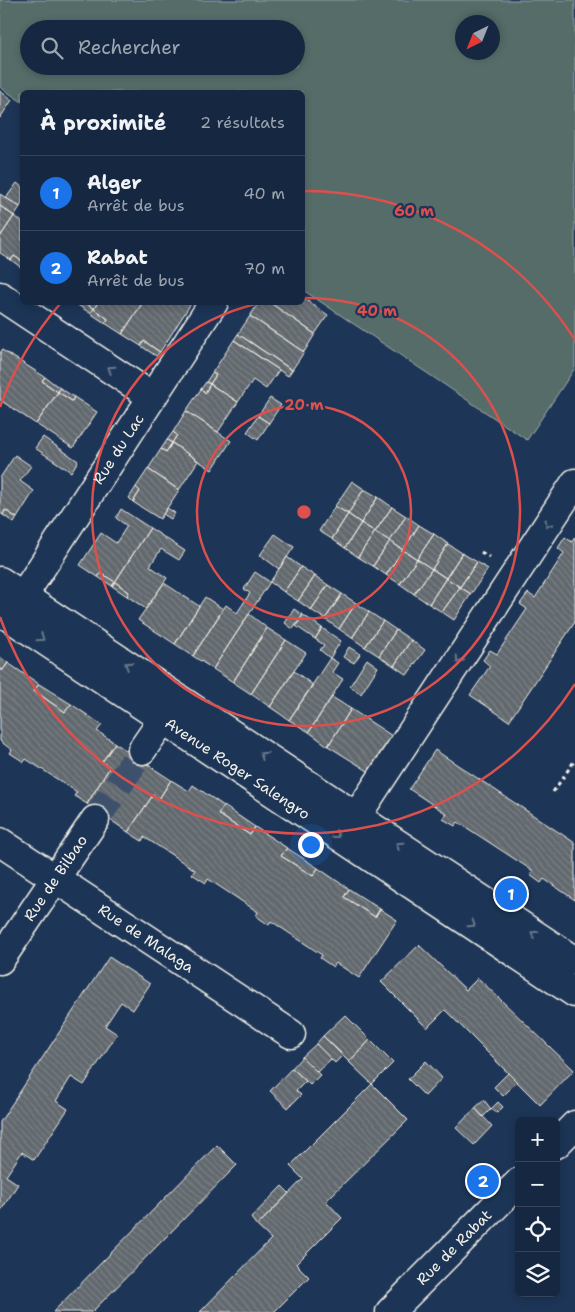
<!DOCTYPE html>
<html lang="fr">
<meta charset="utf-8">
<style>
body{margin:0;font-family:"Shantell Sans",sans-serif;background:#1f3048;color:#f1f3f6}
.controls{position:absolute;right:15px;bottom:15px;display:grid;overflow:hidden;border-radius:8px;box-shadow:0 2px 8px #0003}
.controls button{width:45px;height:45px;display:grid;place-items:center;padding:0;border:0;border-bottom:1px solid #35445a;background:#162841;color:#f1f3f6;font:25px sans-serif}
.compass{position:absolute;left:455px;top:15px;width:45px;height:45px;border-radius:50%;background:#162841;box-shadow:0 2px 8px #0003;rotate:223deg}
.you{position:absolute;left:310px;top:844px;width:18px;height:18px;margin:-12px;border:4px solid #fff;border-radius:50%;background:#1a73e8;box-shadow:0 0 0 8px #1a73e833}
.badge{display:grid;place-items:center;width:32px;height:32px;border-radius:50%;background:#1a73e8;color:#fff;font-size:16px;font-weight:700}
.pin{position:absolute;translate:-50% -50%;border:2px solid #fff;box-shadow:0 1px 5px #0006}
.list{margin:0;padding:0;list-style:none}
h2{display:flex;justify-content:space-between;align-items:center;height:65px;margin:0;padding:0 20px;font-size:21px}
h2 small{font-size:16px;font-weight:400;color:#9ea6b1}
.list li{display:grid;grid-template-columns:32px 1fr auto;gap:15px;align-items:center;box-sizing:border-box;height:75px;padding:0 20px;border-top:1px solid #35445a}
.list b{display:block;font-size:19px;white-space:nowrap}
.list p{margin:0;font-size:16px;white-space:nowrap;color:#9ea6b1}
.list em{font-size:16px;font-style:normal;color:#9ea6b1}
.icon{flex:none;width:28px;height:28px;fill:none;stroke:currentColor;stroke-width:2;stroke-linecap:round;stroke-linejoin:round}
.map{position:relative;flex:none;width:575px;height:1312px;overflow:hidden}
.search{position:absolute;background:#162841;box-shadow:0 2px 8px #0003;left:20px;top:20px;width:285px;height:55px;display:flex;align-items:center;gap:12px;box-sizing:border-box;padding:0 18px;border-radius:28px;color:#9ea6b1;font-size:19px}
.panel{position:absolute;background:#162841;box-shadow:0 2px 8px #0003;left:20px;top:90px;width:285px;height:215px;border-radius:8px}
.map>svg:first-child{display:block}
.garden{fill:#546c69;stroke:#a4aea8;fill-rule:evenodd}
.building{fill:url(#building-back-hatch);stroke:#f4f1e8}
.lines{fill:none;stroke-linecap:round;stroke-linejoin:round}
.minor-tunnel{stroke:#3d516d;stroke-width:28;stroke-dasharray:28 14;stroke-linecap:butt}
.minor-casing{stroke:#f4f1e8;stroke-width:31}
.major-casing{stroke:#f4f1e8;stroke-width:31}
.path{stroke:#f4f1e8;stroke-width:3;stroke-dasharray:4 4;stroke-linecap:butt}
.minor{stroke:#1d3557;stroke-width:28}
.major{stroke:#1d3557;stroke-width:28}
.oneway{stroke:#68778a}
.ring{fill:none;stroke:#dc504e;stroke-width:2.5}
.labels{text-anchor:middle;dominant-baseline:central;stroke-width:4.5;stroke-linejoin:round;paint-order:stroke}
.street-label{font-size:15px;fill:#f4f1e8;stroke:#1d3557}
.centre{fill:#dc504e;stroke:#1d3557;stroke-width:2.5}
.ring-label{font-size:15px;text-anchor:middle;font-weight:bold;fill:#dc504e;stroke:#1d3557;stroke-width:4.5;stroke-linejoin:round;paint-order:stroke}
</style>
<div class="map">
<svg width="575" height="1312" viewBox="0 0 575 1312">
<defs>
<pattern id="building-back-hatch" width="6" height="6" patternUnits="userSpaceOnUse" patternTransform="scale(1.25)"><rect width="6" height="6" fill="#62696e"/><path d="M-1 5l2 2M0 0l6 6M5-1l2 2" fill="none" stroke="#797f83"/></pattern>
</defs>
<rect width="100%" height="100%" fill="#1d3557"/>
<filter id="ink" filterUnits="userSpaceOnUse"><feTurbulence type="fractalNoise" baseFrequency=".02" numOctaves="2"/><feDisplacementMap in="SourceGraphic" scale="10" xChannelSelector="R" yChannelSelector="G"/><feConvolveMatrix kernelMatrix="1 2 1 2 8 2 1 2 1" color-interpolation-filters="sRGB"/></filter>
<g filter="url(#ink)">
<path class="garden" d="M0 0H575V368L527 440 303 290 302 92H22V102L0 87ZM462 22H492V52H462ZM29 29H296V66H29Z"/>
<path class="building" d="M0 91 12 100 0 118Z
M17 183 22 187V203L20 207 6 198Z
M0 194 20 207 14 216 0 206Z
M0 206 14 216 0 237Z
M14 216 22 221V261L14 256 11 260 0 253V237Z
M14 256 22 261V268L11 260Z
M302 297 328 315 315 334 269 302H302Z
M77 302H84L94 309 90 313 76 304Z
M84 302H98L94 309Z
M98 302H143L122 334 105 323 108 319 94 309Z
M143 302H192L160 352 144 341 141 346 122 334Z
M259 302H269L315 334 304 352 250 316Z
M94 309 108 319 105 323 90 313Z
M250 316 304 352 292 370 238 334Z
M238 334 292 370 288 376 234 340Z
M234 340 279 370 266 389 253 380 238 402 210 384 216 375 212 373Z
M144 341 160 352 156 356 141 346Z
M2 350 45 377 42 381 58 392 36 424 0 400V353Z
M212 373 216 375 210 384 206 382Z
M45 377 60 388 58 392 42 381Z
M206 382 210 384 205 393 201 389Z
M210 384 238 402 218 432 186 411 201 389 205 393Z
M60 388 74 397 72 401 58 392Z
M58 392 72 401 74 397 97 412 73 448 36 424Z
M270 398 281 405 269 423 258 416Z
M186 411 231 441 212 470 172 443 177 435 173 432Z
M258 416 269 423 258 440 247 432Z
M173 432 177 435 172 443 167 440Z
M43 437 78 461 71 472 35 448Z
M167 440 172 443 166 452 161 449Z
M172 443 198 461 179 490 148 469 161 449 166 452Z
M15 455 31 466 20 481 34 491 17 518 5 510 3 515 0 513V478Z
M148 469 179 490 160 519 133 502 140 491 136 487Z
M352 481 364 489 348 514 335 506Z
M136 487 140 491 133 502 129 498Z
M364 489 378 497 361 523 348 514Z
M378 497 392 507 375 532 361 523Z
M335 506 348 514 332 539 319 531Z
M392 507 406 516 390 541 375 532Z
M167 508 175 513 171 519 163 514Z
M121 509 150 528 115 582 101 573 98 577 80 565 101 533 116 543 127 526 116 518Z
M5 510 17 518 14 523 3 515Z
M348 514 361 523 345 548 332 539Z
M406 516 419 525 403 550 390 541Z
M361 523 375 532 358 557 345 548Z
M419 525 434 534 417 559 403 550Z
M150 528 185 551 179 560 161 549 150 566 167 578 146 609 127 596 129 592 115 582Z
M375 532 390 541 373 566 358 557Z
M275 534 294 547 279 569 260 555Z
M434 534 448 544 432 569 417 559Z
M565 537 572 542 575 537V622L509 721 470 695 490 666 483 660 490 650 497 654 527 609 520 604 528 593 535 598 564 553 558 548Z
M390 541 403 550 386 575 373 566Z
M448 544 462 553 446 578 432 569Z
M403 550 417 559 400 584 386 575Z
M462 553 477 562 460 587 446 578Z
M287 557 301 567 284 592 270 582Z
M417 559 432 569 414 594 400 584Z
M477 562 488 569 471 594 460 587Z
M301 567 315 576 298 601 284 592Z
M432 569 446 578 429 604 414 594Z
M255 572 270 582 213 669 193 656 226 605 237 613 250 593 244 589Z
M101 573 115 582 112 586 98 577Z
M315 576 328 585 311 610 298 601Z
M446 578 460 587 442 612 429 604Z
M115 582 129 592 127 596 112 586Z
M164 583 199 606 175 644 138 620Z
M328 585 342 594 325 619 311 610Z
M460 587 471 594 454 620 442 612Z
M342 594 356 603 339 629 325 619Z
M205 597 223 609 193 656 175 644Z
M356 603 369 612 352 638 339 629Z
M294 609 303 615 293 629 285 623Z
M369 612 383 621 365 647 352 638Z
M249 614 267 628 233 682 213 669Z
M303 615 322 628 315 639 296 626Z
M383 621 396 630 379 656 365 647Z
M267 628 286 640 251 694 233 682Z
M322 628 341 641 330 658 320 650 324 645 315 639Z
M396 630 411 640 394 666 379 656Z
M286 640 306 653 270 707 251 694Z
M411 640 425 650 407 675 394 666Z
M349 647 360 654 354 663 343 657Z
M0 657 8 663 2 671 0 669Z
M330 658 338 663 332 672 343 679 309 732 289 720Z
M367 659 378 667 361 694 350 686Z
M8 663 39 684 34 691 65 712 71 704 102 725 97 731 115 743 102 762 110 767 87 804 74 796 77 792 26 759 24 762 10 753 12 750 0 741V669L2 671Z
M294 671 313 685 289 720 270 707Z
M39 684 71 704 65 712 34 691Z
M332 697 351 709 328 746 309 732Z
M351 709 392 736 368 771 328 746Z
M115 743 171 780 159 799 153 795 128 832 87 804 110 767 102 762Z
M435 750 575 843V900L544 879 541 883 530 875 533 871 458 822 455 826 443 819 447 814 409 789Z
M171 780 189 791 193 785 224 806 218 814 250 835 255 827 287 848 281 856 313 876 318 868 349 889 344 897 375 917 380 909 397 920 359 978 336 963 333 967 320 958 322 955 271 921 269 925 256 916 258 912 208 879 206 883 192 874 195 870 144 837 142 841 128 832 153 795 159 799Z
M224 806 255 827 250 835 218 814Z
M287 848 318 868 313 876 281 856Z
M349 889 380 909 375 917 344 897Z
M419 945 466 990 478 978 574 1070 540 1105 445 1010 427 1028 381 982Z
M109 957 150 984 133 1010 121 1002 105 1026 117 1034 84 1085 71 1077 56 1101 68 1109 34 1160 22 1152 6 1176 18 1184 0 1212V1122Z
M345 1015 370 1040 349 1062 323 1036Z
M323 1036 343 1055 335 1063 316 1044Z
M370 1040 393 1063 372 1084 349 1062Z
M316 1044 331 1059 317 1072 302 1057Z
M302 1057 320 1075 310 1085 292 1068Z
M426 1061 442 1078 425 1096 408 1079Z
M292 1068 306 1081 296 1091 301 1095 288 1108 270 1091Z
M508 1073 517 1082 503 1096 494 1087Z
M372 1084 408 1120 326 1201 342 1218 296 1264 309 1277 274 1312H200L271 1239 257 1226 303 1179 290 1166Z
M484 1100 491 1109 483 1117 475 1108Z
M498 1102 503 1107 497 1113 491 1109Z
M475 1108 492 1126 474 1145 456 1128Z
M217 1145 237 1165 92 1312H53Z
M282 1186 289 1193 257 1226 251 1218Z"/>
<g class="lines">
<path class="minor-tunnel" d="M95 820 142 750"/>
<defs>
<g id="minor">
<path d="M0 296 151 396"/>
<path id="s1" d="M23 596 214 302"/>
<path d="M142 750 177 699"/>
<path d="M356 817 575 483"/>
<path id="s2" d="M0 842 291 1034"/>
<path id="s3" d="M0 960 95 820"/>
<path d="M556 1144 575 1125"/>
<path id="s4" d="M390 1312 519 1182"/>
</g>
<g id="major">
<path d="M0 581 575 961"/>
<path id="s5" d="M0 611 575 993"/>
</g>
</defs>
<use href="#minor" class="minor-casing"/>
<use href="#major" class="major-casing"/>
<path class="path" d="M481 552 489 557
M553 792 575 760"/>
<use href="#minor" class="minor"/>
<use href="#major" class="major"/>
</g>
<defs><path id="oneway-chevron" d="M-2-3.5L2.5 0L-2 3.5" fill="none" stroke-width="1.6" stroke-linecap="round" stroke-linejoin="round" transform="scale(1.25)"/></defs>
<g class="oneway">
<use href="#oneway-chevron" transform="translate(111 369) rotate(-147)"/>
<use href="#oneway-chevron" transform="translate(548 524) rotate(123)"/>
<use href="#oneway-chevron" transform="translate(41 638) rotate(34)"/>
<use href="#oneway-chevron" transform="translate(459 660) rotate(123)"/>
<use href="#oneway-chevron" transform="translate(128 665) rotate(-147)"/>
<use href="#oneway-chevron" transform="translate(263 755) rotate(-146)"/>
<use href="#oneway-chevron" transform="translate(336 835) rotate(33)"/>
<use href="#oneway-chevron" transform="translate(399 845) rotate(-147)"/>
<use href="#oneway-chevron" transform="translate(472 924) rotate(33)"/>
<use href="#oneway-chevron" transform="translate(534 934) rotate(-147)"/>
</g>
</g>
<g class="ring">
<circle cx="304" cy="512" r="107"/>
<path d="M304 298A214 214 0 1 1 260 303"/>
<path d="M575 684A321 321 0 0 1 0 617M0 407A321 321 0 0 1 60 304M304 191A321 321 0 0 1 575 340"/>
</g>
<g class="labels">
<g class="street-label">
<text stroke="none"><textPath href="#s1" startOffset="175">Rue du Lac</textPath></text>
<text stroke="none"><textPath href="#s5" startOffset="285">Avenue Roger Salengro</textPath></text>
<text stroke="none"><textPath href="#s3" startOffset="99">Rue de Bilbao</textPath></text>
<text stroke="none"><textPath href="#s2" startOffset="175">Rue de Malaga</textPath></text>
<text stroke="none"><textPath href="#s4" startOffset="91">Rue de Rabat</textPath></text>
</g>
</g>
<circle cx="304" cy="512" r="8" class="centre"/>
<g class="ring-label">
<text x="414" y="216">60 m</text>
<text x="377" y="316">40 m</text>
<text x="304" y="410">20 m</text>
</g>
</svg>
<div class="controls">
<button>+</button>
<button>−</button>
<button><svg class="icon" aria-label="locate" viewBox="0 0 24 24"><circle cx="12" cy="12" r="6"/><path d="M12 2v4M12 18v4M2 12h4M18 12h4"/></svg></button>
<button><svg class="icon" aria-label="layers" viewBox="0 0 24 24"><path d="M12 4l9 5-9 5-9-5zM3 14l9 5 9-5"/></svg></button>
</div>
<svg class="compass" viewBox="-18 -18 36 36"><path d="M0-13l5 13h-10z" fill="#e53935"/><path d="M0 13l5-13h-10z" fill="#9ea6b1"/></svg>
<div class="you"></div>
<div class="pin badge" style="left:511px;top:894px">1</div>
<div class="pin badge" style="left:483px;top:1181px">2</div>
<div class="search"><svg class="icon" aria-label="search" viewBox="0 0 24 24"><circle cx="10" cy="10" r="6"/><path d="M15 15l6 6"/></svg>Rechercher</div>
<section class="panel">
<h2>À proximité<small>2 résultats</small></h2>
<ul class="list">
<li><span class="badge">1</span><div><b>Alger</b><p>Arrêt de bus</p></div><em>40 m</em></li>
<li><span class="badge">2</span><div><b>Rabat</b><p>Arrêt de bus</p></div><em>70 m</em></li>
</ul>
</section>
</div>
